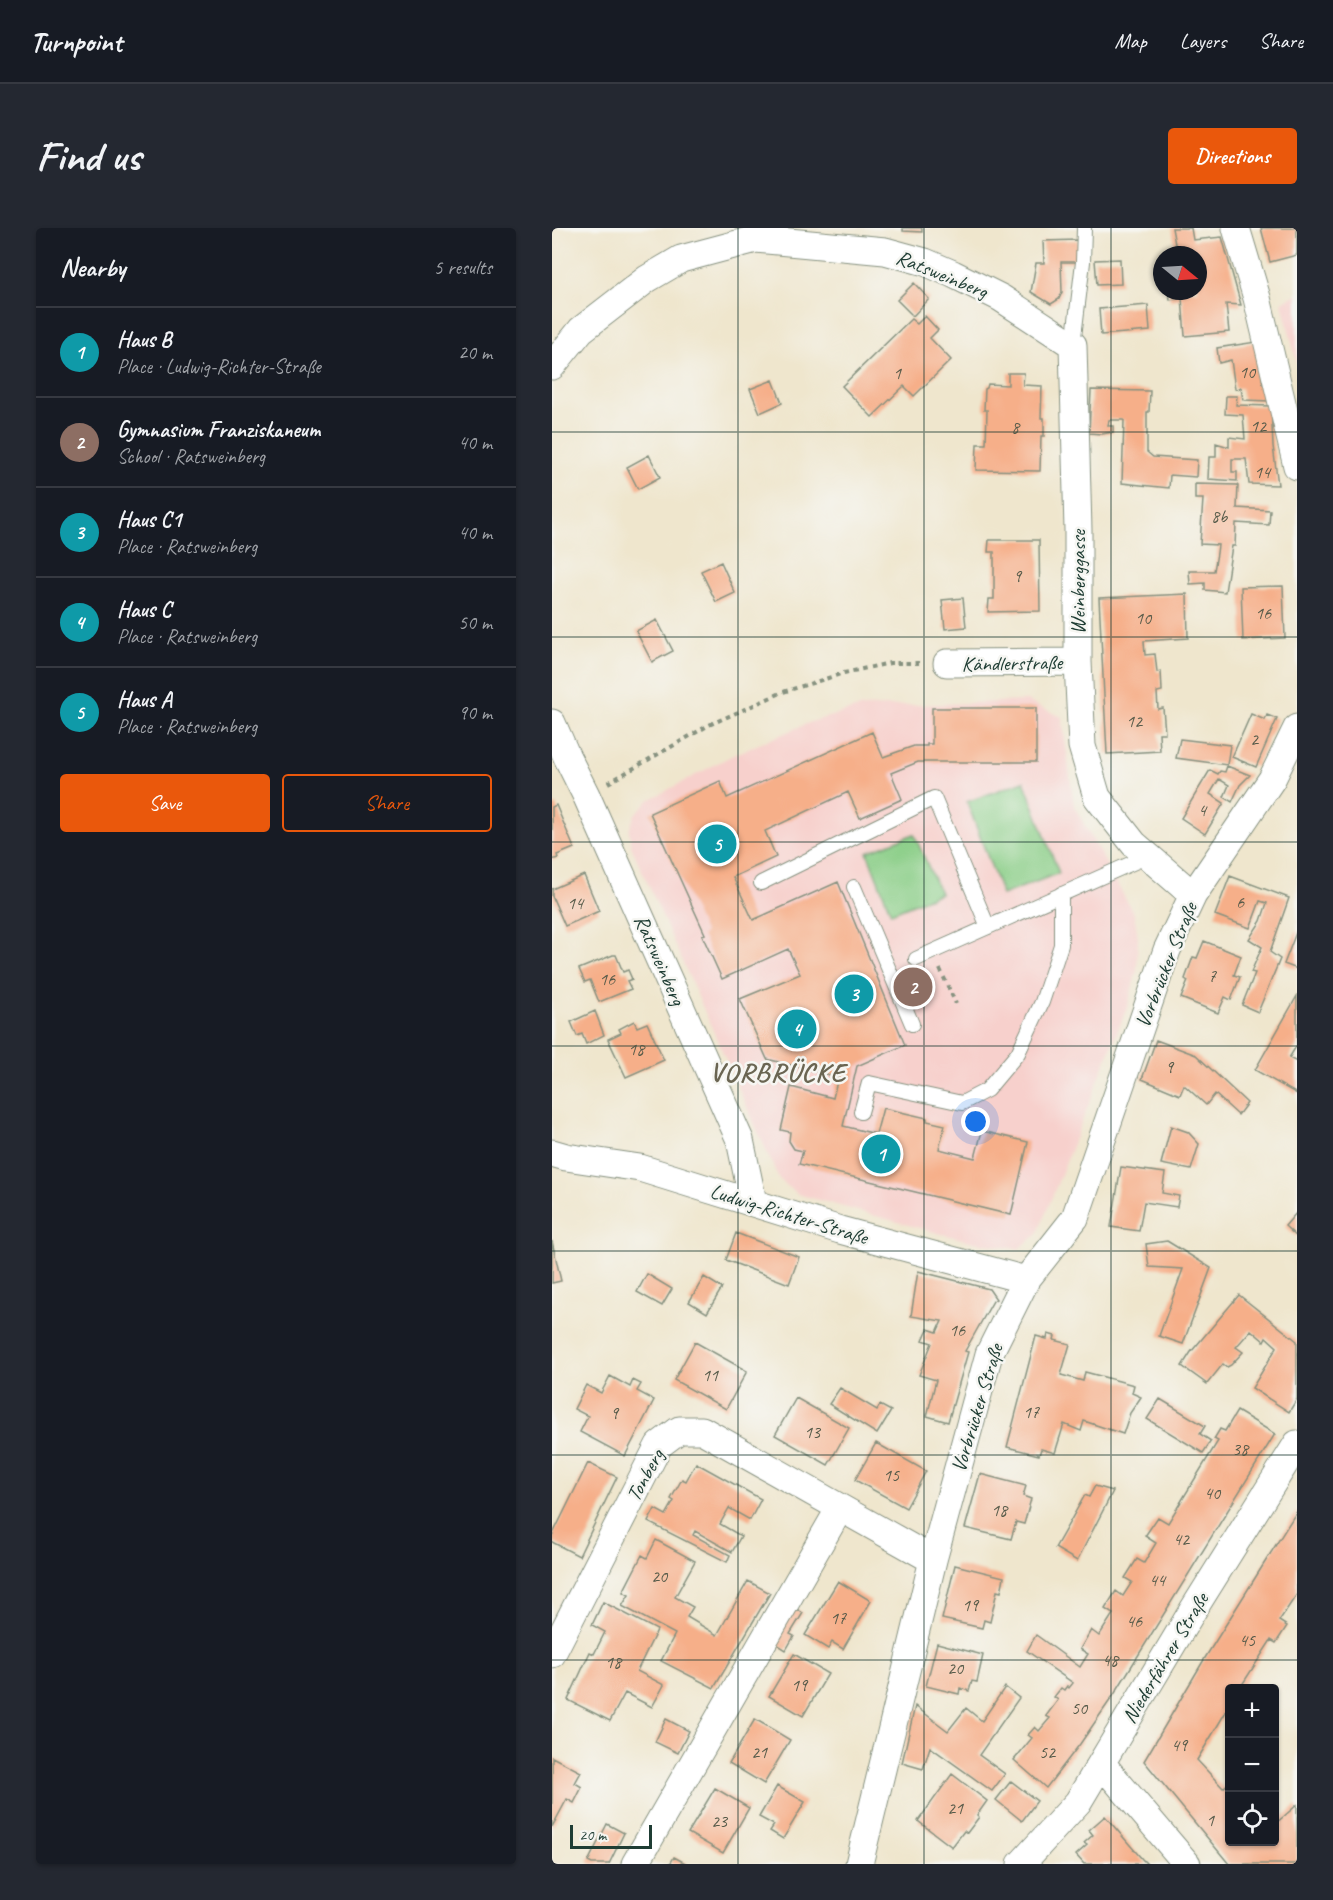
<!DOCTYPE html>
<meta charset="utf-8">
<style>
body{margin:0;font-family:Caveat,sans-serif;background:#242831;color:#f1f3f6}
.controls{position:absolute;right:18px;bottom:18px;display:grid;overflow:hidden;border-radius:6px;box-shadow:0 2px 4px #0004}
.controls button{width:54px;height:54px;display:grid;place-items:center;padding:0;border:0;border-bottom:2px solid #363941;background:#171b24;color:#f1f3f6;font:30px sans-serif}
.compass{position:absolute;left:601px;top:18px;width:54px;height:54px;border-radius:50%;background:#171b24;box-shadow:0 2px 4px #0004;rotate:108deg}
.scale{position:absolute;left:18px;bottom:15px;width:82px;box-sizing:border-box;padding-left:6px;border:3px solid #1f3d34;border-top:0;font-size:16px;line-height:21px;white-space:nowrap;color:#1f3d34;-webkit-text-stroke:4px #f6f6f2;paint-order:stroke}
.you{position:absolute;left:424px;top:894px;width:21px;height:21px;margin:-15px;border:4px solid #fff;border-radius:50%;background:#1a73e8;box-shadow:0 0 0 9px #1a73e833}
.badge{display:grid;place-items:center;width:39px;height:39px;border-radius:50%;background:#ea580c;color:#fff;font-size:20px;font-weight:700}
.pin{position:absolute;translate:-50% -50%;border:3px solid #fff;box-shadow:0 2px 6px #0006}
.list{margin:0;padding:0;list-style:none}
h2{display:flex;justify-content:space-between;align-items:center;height:78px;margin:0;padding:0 24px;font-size:26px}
h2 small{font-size:20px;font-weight:400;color:#9ea1a6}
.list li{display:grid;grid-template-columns:39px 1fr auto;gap:18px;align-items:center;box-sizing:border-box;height:90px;padding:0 24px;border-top:2px solid #363941}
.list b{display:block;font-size:22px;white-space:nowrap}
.list p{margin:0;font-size:20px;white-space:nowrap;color:#9ea1a6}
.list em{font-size:20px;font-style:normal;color:#9ea1a6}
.actions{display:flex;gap:12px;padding:18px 24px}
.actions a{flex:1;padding:14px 0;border:2px solid #ea580c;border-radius:6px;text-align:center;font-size:21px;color:#ea580c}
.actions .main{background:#ea580c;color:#fff}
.icon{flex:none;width:33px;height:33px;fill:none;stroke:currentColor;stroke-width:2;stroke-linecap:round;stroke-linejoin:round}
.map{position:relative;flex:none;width:745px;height:1636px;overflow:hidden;border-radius:6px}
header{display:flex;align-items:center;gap:36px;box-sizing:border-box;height:84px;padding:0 30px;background:#171b24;border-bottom:2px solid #363941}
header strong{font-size:28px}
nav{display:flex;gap:33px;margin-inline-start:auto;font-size:21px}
.intro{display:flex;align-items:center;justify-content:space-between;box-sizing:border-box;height:144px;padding:0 36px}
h1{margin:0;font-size:42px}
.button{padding:15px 27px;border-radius:6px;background:#ea580c;color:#fff;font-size:21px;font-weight:700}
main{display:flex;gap:36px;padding:0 36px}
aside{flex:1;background:#171b24;border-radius:6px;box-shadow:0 2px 4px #0004}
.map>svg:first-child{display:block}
.built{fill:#f7d0cc}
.green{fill:#8ace87;stroke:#54865e;stroke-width:1.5}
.building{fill:#f6af89}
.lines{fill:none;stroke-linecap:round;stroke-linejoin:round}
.lane-casing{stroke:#879280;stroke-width:16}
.street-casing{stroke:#879280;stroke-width:29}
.path{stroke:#879280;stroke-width:4;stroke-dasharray:4.5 4.5;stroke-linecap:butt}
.lane{stroke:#fff;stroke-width:14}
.street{stroke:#fff;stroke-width:27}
.grid{fill:none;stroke:#1f3d34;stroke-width:1.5;stroke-opacity:0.55}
.labels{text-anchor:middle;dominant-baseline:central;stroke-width:5;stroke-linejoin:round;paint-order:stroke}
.number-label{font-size:18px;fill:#555a49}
.street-label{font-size:21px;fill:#1f3d34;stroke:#f6f6f2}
.district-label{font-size:27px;font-weight:bold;letter-spacing:1.5px;fill:#6a6552;stroke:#f6f6f2}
</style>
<header>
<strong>Turnpoint</strong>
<nav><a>Map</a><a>Layers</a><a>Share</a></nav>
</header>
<div class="intro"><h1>Find us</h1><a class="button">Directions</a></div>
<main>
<aside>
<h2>Nearby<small>5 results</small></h2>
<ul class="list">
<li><span class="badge" style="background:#0f9aa8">1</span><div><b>Haus B</b><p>Place · Ludwig-Richter-Straße</p></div><em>20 m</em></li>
<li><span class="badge" style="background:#8d6e63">2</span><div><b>Gymnasium Franziskaneum</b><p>School · Ratsweinberg</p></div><em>40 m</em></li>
<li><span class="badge" style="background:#0f9aa8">3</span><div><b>Haus C1</b><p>Place · Ratsweinberg</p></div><em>40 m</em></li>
<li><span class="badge" style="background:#0f9aa8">4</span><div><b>Haus C</b><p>Place · Ratsweinberg</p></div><em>50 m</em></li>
<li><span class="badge" style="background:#0f9aa8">5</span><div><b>Haus A</b><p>Place · Ratsweinberg</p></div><em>90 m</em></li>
</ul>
<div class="actions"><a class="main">Save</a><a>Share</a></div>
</aside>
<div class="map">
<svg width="745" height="1636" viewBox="0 0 745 1636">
<rect width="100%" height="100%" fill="#f6f6f2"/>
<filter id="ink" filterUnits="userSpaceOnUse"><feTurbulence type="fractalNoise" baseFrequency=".0167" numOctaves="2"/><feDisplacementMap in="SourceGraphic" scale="12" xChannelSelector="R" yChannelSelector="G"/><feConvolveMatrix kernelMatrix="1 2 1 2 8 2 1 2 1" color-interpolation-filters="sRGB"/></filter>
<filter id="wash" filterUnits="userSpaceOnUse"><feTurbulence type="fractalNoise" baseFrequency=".008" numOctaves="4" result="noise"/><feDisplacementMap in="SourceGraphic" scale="24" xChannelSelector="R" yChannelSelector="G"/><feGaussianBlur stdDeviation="1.35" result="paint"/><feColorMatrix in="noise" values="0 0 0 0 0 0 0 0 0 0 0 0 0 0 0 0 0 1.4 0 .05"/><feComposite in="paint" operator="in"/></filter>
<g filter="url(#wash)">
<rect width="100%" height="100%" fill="#efe6cd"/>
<path class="built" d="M745 66V136L730 74Z
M475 473 510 489 522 578 582 686 586 709 585 742 576 777 485 1007 466 1021 422 1014 374 1002 245 966 227 951 79 618 77 602 83 586 97 572 179 528 259 494 310 479Z"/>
<path class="green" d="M472 553 507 645 450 667 415 574Z
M362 606 388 665 339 685 315 624Z"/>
<g id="blocks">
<path class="building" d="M351 0H370V4L351 3Z
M620 0H639L641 12 670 9 689 77 674 76 677 104 633 108 630 70 618 72 617 63H646V27H625Z
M709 0H745V27L718 34Z
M526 12V34H509L510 64 507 71 499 76 479 64 484 35H492L491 13Z
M568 31 569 56 545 57 543 32Z
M362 55 377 71 361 88 345 72Z
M596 77 598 103 549 107 547 81Z
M373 88 386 102 378 110 399 132 362 168 352 158 320 189 290 158 359 91 365 96Z
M704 114 711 156 717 155 719 173 691 172 689 160 683 161 679 132 667 135 665 120Z
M456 145H472L471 157 490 158 489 190H492V208H489L488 243 424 242 425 216H434L435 182H432L433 161 435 160 436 156 456 157Z
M221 152 230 175 208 185 198 161Z
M539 162 598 163 597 184H595V224L601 229 645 232 644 249 618 247 617 260 570 255 572 192H557L556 198H561V204L550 206 537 205Z
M674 168H685L684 177 719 178 721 218 726 257 697 256 694 231H680V244H685V253L656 251 657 229H664V215L677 219V209L693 211 691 187 673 186Z
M97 227 108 249 86 261 75 239Z
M643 256 686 257 685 280 718 282 717 297 684 295 683 318H680L673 364 653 362V355L638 356 637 343H662L665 325 666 317 648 316 651 271H643Z
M437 312H487L488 383 436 384 437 371H442V324H436Z
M169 334 183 365 164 374 149 343Z
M731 358 733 410 691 412 689 359Z
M635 366 636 410 592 413 593 427 603 426 605 444 609 443 610 463 605 464 606 481 611 480 613 505H607L608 523 555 526 547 370Z
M411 370 414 399 393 401 390 372Z
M105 392 121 423 100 434 84 403Z
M380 480H484V534H366L339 545 350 571 308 590 296 564 213 603 224 629 181 649 201 692 286 654 353 817 305 838 291 898 324 906 331 880 375 890V893L393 897 387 921 423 930 430 903 476 914 459 987 247 936 251 923 242 921 237 913 238 904 229 902 239 859 281 870 286 849 215 831 188 771 248 746 236 721 170 751 150 707 153 706 98 585 168 553 175 570 320 504 331 529 362 518H375V516H380Z
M699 486 713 492 715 487 725 491 704 539 680 529Z
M628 511 678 517 675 537 624 530Z
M675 538 698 547 688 557 680 574 672 569 677 557 667 551 658 566 672 575 653 606 629 590 658 542 666 546 668 543 673 544Z
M4 577 22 620 5 627 6 630 0 632V579Z
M32 647 47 683 13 698 0 668V661Z
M678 648 737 670 718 724 728 731 706 784 690 777 703 745 699 744 710 719 697 711 709 693 715 675 708 673 698 700 663 687Z
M745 702V741L732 736Z
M652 713 689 728 682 747 688 749 679 772 673 769 666 785 629 770 636 753 633 751 641 729 645 730Z
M61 727H64L71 744 76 742 80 751 75 753 79 761 47 774 38 752 33 754 27 741Z
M745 768V817L737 830 745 834V866L703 842Z
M43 783 52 807 34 816 30 806 25 808 19 794Z
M82 793 85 799 95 795 112 832 74 849 56 811 69 805 67 801Z
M604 812 644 827 695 875 686 887 663 866 654 877 632 857 628 867 590 851Z
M619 898 636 904 647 916 639 942 609 936Z
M569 939 613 945 610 965 627 968 625 979 592 974 587 1003 559 999Z
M745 984V1009L733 998Z
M184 1005 247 1029 237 1056 174 1032Z
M0 1013 9 1053 0 1055Z
M615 1013 659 1040 631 1116 607 1108 631 1041 597 1039 594 1016Z
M366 1043 437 1061 444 1071 441 1073 413 1123 416 1124 396 1194 375 1188 384 1152 367 1147 380 1115 371 1112 376 1101 385 1104 390 1093 359 1088Z
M95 1046 120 1061 110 1078 85 1064Z
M152 1049 170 1060 155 1085 137 1074Z
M687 1067 745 1113V1171L737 1184 700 1160 725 1119 714 1109 712 1113 699 1102 684 1119 691 1124 679 1137 675 1139 671 1136 655 1156 630 1138 639 1124Z
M496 1106 503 1108 502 1112 518 1116 509 1147 531 1153 533 1144 582 1157 580 1165 589 1169 578 1185 571 1206 532 1193 529 1203 512 1196 503 1225 489 1221 487 1227 455 1219 484 1108 495 1111Z
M143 1114 195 1143 174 1181 122 1152Z
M58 1148 78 1159 81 1152 89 1156 85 1163 102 1172 73 1228 28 1204 36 1188 22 1181 34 1157 49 1165Z
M288 1160 325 1182 328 1177 339 1183 325 1206 277 1176Z
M244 1170 297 1200 276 1237 223 1207Z
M608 1171 653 1198 648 1206 659 1213 651 1225 595 1191Z
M685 1183 723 1206 563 1465 528 1516 494 1560 462 1532 480 1510 476 1507 483 1499 487 1503 498 1490 494 1488 506 1472 502 1469 509 1460 512 1462 515 1458 517 1460 521 1455 475 1423 484 1407 528 1439 536 1426 528 1421 539 1402 547 1408 561 1386 553 1381 564 1363 571 1368 580 1354 573 1350 585 1331 592 1335 604 1315 593 1308 606 1289 616 1295 666 1213 662 1211 668 1201 673 1203Z
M324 1215 374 1243 354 1280 303 1252Z
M36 1235 65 1249 27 1328 0 1314V1308Z
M144 1235 209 1271 198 1292 177 1280 168 1296 189 1308 180 1324 143 1303 141 1307 178 1327 175 1334 96 1294 103 1281 114 1287 122 1273 119 1271 130 1251 134 1253Z
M428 1246 474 1258 471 1268 479 1271 472 1296 464 1294 459 1311 413 1300Z
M543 1258 561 1263 525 1333 503 1320 533 1267 537 1269Z
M745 1283V1366L727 1393 735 1398 724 1415 719 1412 688 1460H678V1477L645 1532 671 1560 676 1556 678 1557V1614H723V1596L745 1577V1636H677L592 1533 653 1430Z
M104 1312 143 1333 123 1369 141 1379 135 1389 165 1407 196 1353 218 1365 162 1460 109 1433 123 1406 70 1378 77 1367 71 1364 90 1327 95 1330Z
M403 1337 452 1349 449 1364 445 1363 438 1394 432 1392 430 1400 390 1391Z
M286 1353 319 1373 291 1421 280 1414 276 1421 253 1407Z
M51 1374 105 1402 85 1443 112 1457 100 1479 73 1465 58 1493 16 1472 38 1424 42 1426 53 1404 40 1397Z
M241 1379 251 1385 238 1406 242 1408 234 1422 220 1413Z
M385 1415 431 1427 425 1454 420 1453 417 1463 408 1460 407 1466 374 1458Z
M242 1426 276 1446 251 1488 217 1468Z
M453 1459 467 1470 427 1527 453 1546 440 1563 378 1519 371 1541 350 1535 363 1478 396 1503 414 1480 430 1493Z
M114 1491 137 1503 126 1525 103 1514Z
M203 1491 238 1512 212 1556 177 1535Z
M0 1529 29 1544 23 1555 30 1559 22 1575 15 1571 0 1599Z
M400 1546 435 1573 425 1587 427 1589 415 1605 412 1603 400 1619 366 1593Z
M459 1553 485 1573 470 1593 444 1572Z
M225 1558 253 1574 231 1611 218 1603 222 1597 207 1589Z
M163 1560 197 1580 171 1625 136 1605Z
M553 1588 590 1631 595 1636H532L524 1627 535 1617 532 1615 541 1607 537 1602Z
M55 1596 72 1605 57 1636H40L36 1634Z
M122 1629 135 1636H118Z"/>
</g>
</g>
<g filter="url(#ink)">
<use href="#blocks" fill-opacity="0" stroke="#879280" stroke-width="1.5"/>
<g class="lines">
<defs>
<path id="lane" d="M521 117 531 34 532 0
M209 655 382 570 436 699
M302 659 360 796
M364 731 596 628
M309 884 317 855 410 875 435 862 466 825 490 774 509 717V666"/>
<path id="street" d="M684 0 705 70 745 238
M0 138 29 102 95 51 129 31 204 11 333 23 373 34 401 46 449 70 521 117 526 302V434L530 518 545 569 582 616 641 667
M395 435 526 434
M0 495 15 529 34 567 188 912 201 974
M0 925 14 929 88 940 288 1002 474 1052
M0 1426 107 1217 127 1202H150L381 1332
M550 1536 635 1636
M83 1636 288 1280
M307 1636 381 1332 437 1126 474 1052 523 990 615 722 641 667 720 551 745 500
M469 1636 526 1574 641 1382 745 1216"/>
</defs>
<use href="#lane" class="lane-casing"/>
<use href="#street" class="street-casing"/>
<path class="path" d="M56 555 157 497 231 464 292 445 338 435H370
M388 741 404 776"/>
<use href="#lane" class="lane"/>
<use href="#street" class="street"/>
</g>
</g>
<path class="grid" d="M186 0V1636M372 0V1636M559 0V1636M0 204H745M0 409H745M0 614H745M0 818H745M0 1023H745M0 1227H745M0 1432H745"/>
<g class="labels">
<g class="number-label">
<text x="695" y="144">10</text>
<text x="345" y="145">1</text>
<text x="706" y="198">12</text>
<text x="463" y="199">8</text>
<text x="710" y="244">14</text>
<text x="667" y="288">8b</text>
<text x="465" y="348">9</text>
<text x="711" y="385">16</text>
<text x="591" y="390">10</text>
<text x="582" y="493">12</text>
<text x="702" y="511">2</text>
<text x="650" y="582">4</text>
<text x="688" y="674">6</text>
<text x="23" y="675">14</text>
<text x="660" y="748">7</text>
<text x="55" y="751">16</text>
<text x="84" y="821">18</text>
<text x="617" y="839">9</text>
<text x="405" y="1102">16</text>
<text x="158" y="1147">11</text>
<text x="479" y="1184">17</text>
<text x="62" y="1185">9</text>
<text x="260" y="1204">13</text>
<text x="688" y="1221">38</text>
<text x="339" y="1247">15</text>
<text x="660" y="1265">40</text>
<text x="447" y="1282">18</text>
<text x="629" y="1311">42</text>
<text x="107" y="1348">20</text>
<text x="605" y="1352">44</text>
<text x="418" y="1377">19</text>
<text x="286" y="1390">17</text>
<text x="582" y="1393">46</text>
<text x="695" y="1412">45</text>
<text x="558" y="1432">48</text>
<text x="61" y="1434">18</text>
<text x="403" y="1440">20</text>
<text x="247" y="1457">19</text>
<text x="527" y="1480">50</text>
<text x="627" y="1517">49</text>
<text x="207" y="1524">21</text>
<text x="495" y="1524">52</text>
<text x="403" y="1580">21</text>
<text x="658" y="1592">1</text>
<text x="167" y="1593">23</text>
</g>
<g class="street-label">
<text transform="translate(390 46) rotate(22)">Ratsweinberg</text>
<text transform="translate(526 354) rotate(-90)">Weinberggasse</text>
<text transform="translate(460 435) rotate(-1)">Kändlerstraße</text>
<text transform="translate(108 732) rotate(66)">Ratsweinberg</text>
<text transform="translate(614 737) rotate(-68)">Vorbrücker Straße</text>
<text transform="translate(237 986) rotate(17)">Ludwig-Richter-Straße</text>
<text transform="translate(425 1180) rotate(-73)">Vorbrücker Straße</text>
<text transform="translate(93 1247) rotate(-61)">Tonberg</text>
<text transform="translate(613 1430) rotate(-59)">Niederfährer Straße</text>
</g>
<g class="district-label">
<text x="226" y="844">VORBRÜCKE</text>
</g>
</g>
</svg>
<div class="controls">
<button>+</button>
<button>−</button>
<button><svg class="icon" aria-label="locate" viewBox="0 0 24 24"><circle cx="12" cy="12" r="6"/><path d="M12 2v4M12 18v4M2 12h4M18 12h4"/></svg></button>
</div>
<svg class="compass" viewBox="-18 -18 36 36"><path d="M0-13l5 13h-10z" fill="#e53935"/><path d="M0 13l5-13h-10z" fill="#9ea1a6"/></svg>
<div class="scale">20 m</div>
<div class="you"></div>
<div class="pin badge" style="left:329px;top:926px;background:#0f9aa8">1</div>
<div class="pin badge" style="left:361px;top:759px;background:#8d6e63">2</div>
<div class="pin badge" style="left:302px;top:766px;background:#0f9aa8">3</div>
<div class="pin badge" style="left:245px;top:801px;background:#0f9aa8">4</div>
<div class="pin badge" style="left:165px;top:616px;background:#0f9aa8">5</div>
</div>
</main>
